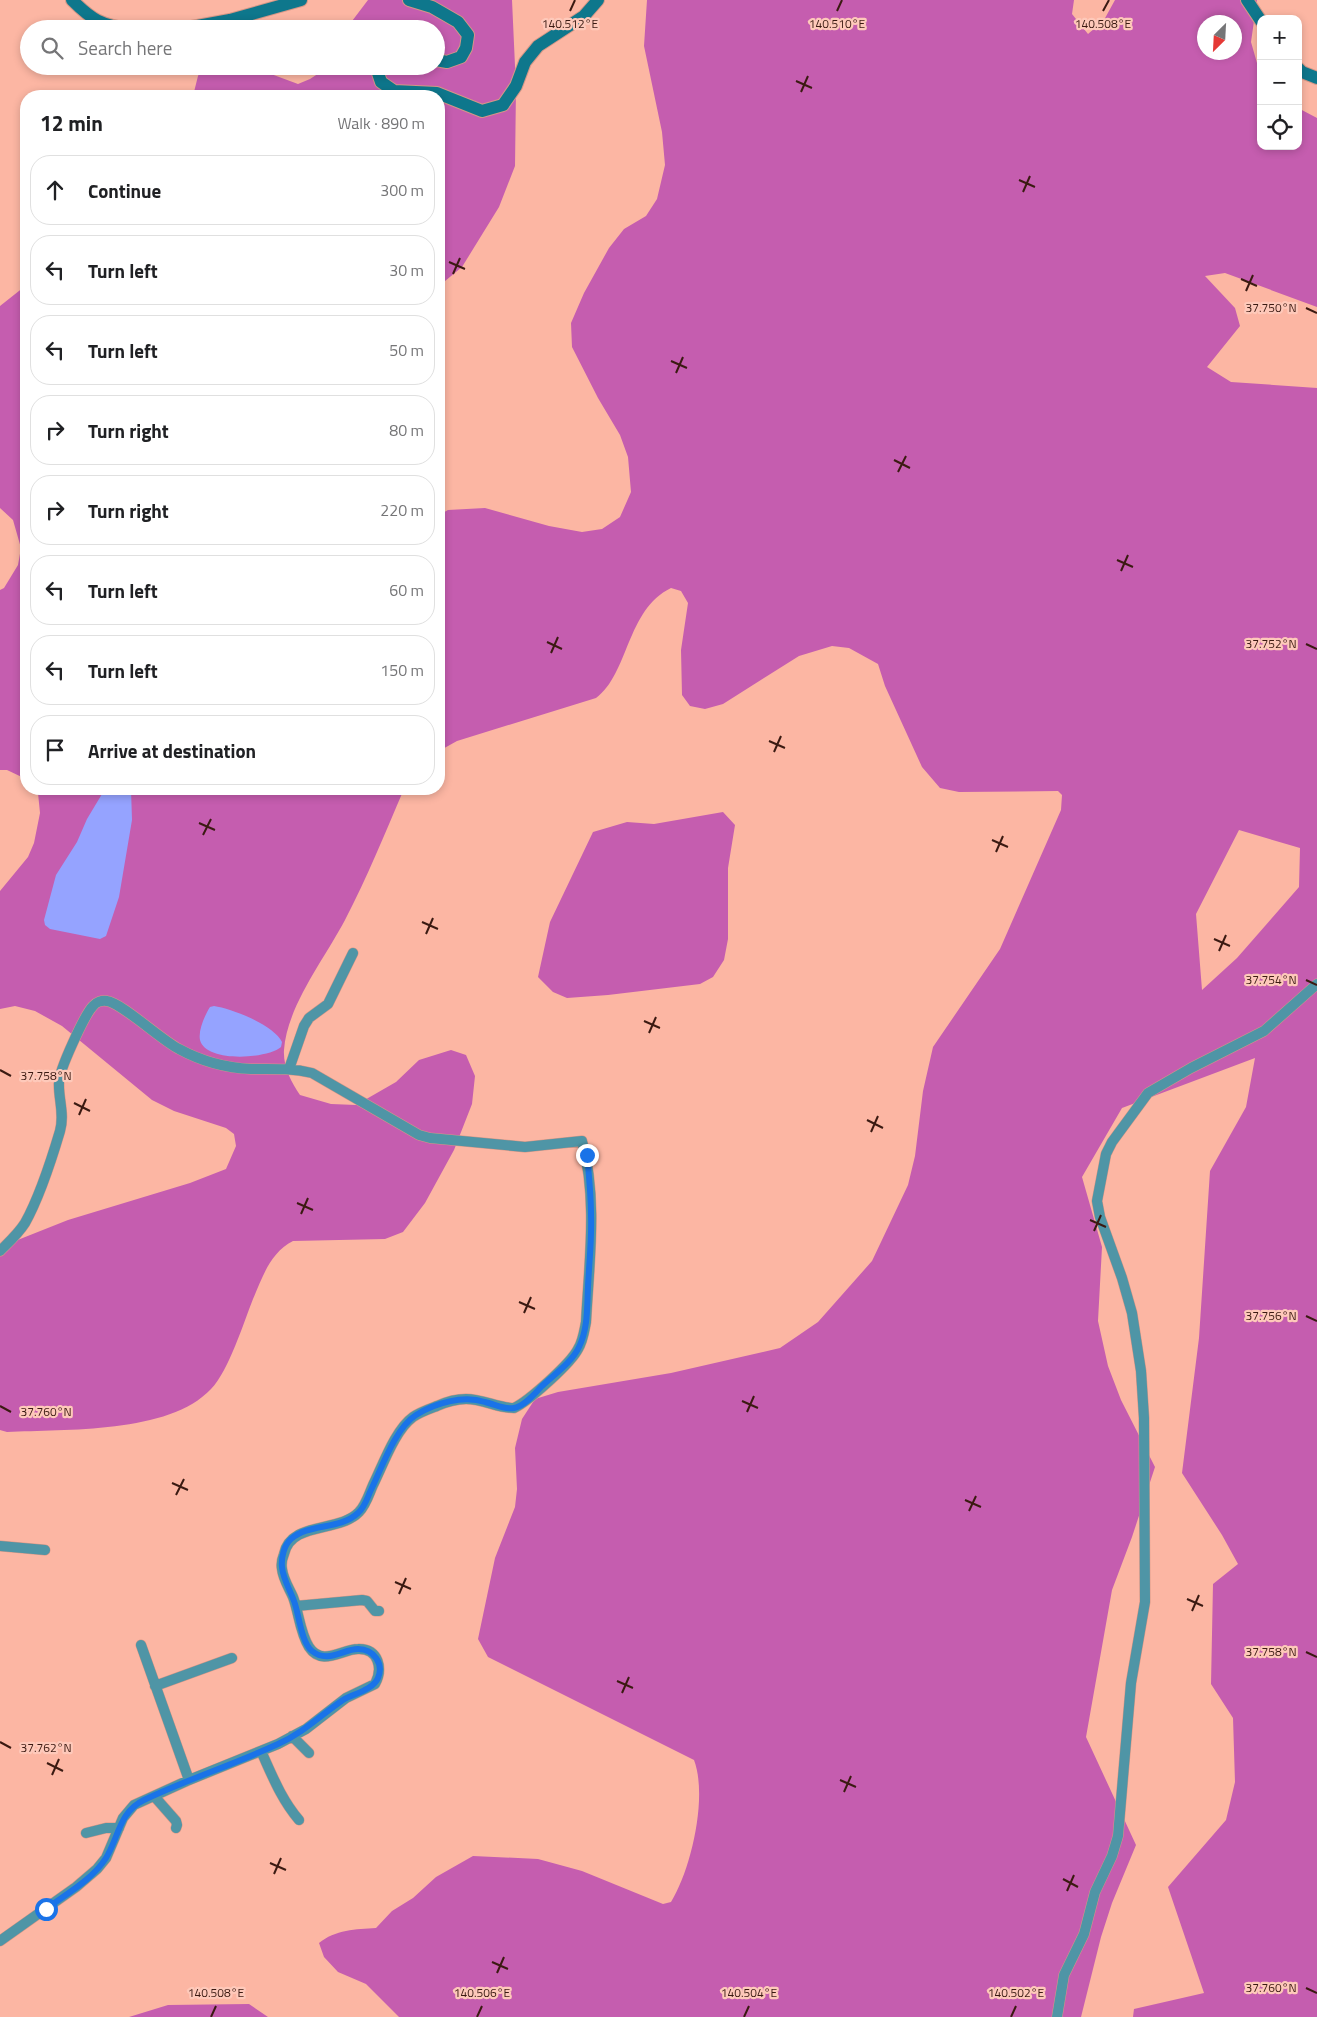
<!DOCTYPE html>
<meta charset="utf-8">
<style>
body{margin:0;font-family:"Titillium Web",sans-serif;background:#f2f2f2;color:#202124}
.controls{position:absolute;right:15px;top:15px;display:grid;overflow:hidden;border-radius:10px;box-shadow:0 2px 8px #0003}
.controls button{width:45px;height:45px;display:grid;place-items:center;padding:0;border:0;border-bottom:1px solid #e0e0e0;background:#fff;color:#202124;font:25px sans-serif}
.compass{position:absolute;left:1197px;top:15px;width:45px;height:45px;border-radius:50%;background:#fff;box-shadow:0 2px 8px #0003;rotate:204deg}
.stop{position:absolute;width:15px;height:15px;margin:-11px;border:4px solid #1a73e8;border-radius:50%;background:#fff}
.stop.end{background:#1a73e8;border-color:#fff;box-shadow:0 1px 5px #0008}
.list{margin:0;padding:0;list-style:none}
h2{display:flex;justify-content:space-between;align-items:center;height:65px;margin:0;padding:0 20px;font-size:21px}
h2 small{font-size:16px;font-weight:400;color:#757577}
.list li{display:grid;grid-template-columns:32px 1fr auto;gap:15px;align-items:center;box-sizing:border-box;height:70px;margin:0 10px 10px;padding:0 10px;border:1px solid #e0e0e0;border-radius:20px}
.list b{display:block;font-size:19px;white-space:nowrap}
.list em{font-size:16px;font-style:normal;color:#757577}
.icon{flex:none;width:28px;height:28px;fill:none;stroke:currentColor;stroke-width:2;stroke-linecap:round;stroke-linejoin:round}
.map{position:relative;flex:none;width:1317px;height:2017px;overflow:hidden}
.search{position:absolute;background:#fff;box-shadow:0 2px 8px #0003;left:20px;top:20px;width:425px;height:55px;display:flex;align-items:center;gap:12px;box-sizing:border-box;padding:0 18px;border-radius:28px;color:#757577;font-size:19px}
.panel{position:absolute;background:#fff;box-shadow:0 2px 8px #0003;left:20px;top:90px;width:425px;height:705px;border-radius:20px}
.map>svg:first-child{display:block}
.forest{fill:#c55daf;fill-rule:evenodd}
.water{fill:#95a3ff}
.lines{fill:none;stroke-linecap:round;stroke-linejoin:round}
.minor-casing{stroke:#d59786;stroke-width:11}
.secondary-casing{stroke:#d59786;stroke-width:14}
.minor{stroke:#4f95a6;stroke-width:10}
.secondary{stroke:#0e778c;stroke-width:12}
.route{stroke:#1a73e8;stroke-width:6}
.ticks{fill:none;stroke:#3b1a12;stroke-width:2}
.ticks-label{font-size:12px;text-anchor:middle;fill:#3b1a12;stroke:#fec9ba;stroke-width:4.5;stroke-linejoin:round;paint-order:stroke}
</style>
<div class="map">
<svg width="1317" height="2017" viewBox="0 0 1317 2017">
<rect width="100%" height="100%" fill="#fcb6a3"/>
<path class="forest" d="M368 0H512L516 88 515 166 499 207 462 267 439 286V96H193L198 76 203 66H263L271 74 298 84 310 79 330 66H436V29H346Z
M647 0H1074L1072 14 1088 34 1104 20 1115 0H1257L1251 42 1261 77V146H1298V108L1317 118V307L1225 273 1205 276 1235 308 1240 326 1207 367 1231 382 1317 388V2017H1133L1134 2009 1204 1993 1168 1887 1226 1820 1235 1782 1233 1718 1211 1684 1213 1584 1238 1564 1222 1535 1182 1473 1199 1338 1210 1171 1246 1107 1255 1058 1122 1108 1082 1177 1102 1247 1098 1321 1108 1366 1121 1400 1155 1467 1132 1537 1112 1590 1086 1737 1136 1845 1112 1903 1101 1937 1081 2017H399L366 1984 338 1972 324 1957 319 1943C335 1930 356 1929 376 1928L392 1911 413 1898 436 1877 473 1856 538 1859 582 1871 663 1904 671 1902C691 1870 708 1797 694 1760L488 1657 478 1639 495 1558 515 1507 517 1489 515 1448 522 1419 535 1399 558 1392 671 1373 780 1348 818 1322 872 1261 908 1185 915 1156 923 1091 933 1047 1000 949 1061 810 1062 795 1058 791 959 792 940 788 922 767 885 686 878 664 849 648 832 646 799 656 723 704 705 709 690 706 682 695 681 650 688 603 681 591 671 588C626 610 629 674 596 698L457 741 439 751V515L448 510 485 508 549 526 582 532 602 529 620 517 631 492 628 457 620 435 598 398 572 347 571 323 584 293 609 248 624 229 646 216 657 199 665 165 662 132 644 46ZM1204 22H1234V52H1204ZM1239 830 1300 848 1299 887 1237 958 1202 990 1196 914Z
M26 283V779L7 770H0V590L4 588 18 565 21 548 13 520 0 508V306L24 287Z
M35 789H151L161 791 169 789H404C385 833 367 878 345 920 325 958 287 1006 284 1050 283 1066 291 1082 300 1095L331 1104 356 1105 396 1082 419 1060 451 1050 466 1055 475 1076 472 1104 454 1150 425 1203 403 1232 385 1239 293 1241C270 1253 263 1276 253 1299 243 1324 229 1370 211 1389 169 1434 65 1429 7 1432L0 1430V1247L68 1220 190 1183 226 1169 236 1146 234 1134 226 1128 174 1111 152 1100 62 1026 35 1011 15 1006 0 1009V891L28 857 34 843 40 813 38 793Z
M723 812 735 825 728 868V939L724 960 713 977 700 984 608 995 567 998 553 992 538 977 550 922 593 832 627 822 654 824Z
M249 2004 268 2017H129L168 2005Z"/>
<path class="water" d="M105 789H131L132 820 119 897 106 936 100 939 50 929 45 925 44 920 56 875 77 842 87 819Z
M214 1006C233 1009 274 1025 282 1042L281 1047C267 1059 206 1063 200 1040 198 1030 205 1015 210 1007Z"/>
<g class="lines">
<defs>
<path id="minor" d="M289 1069 304 1026 309 1018 328 1004 353 953
M0 1251C9 1242 18 1234 25 1223 39 1198 52 1158 60 1131 65 1114 58 1098 59 1082 59 1070 85 1014 93 1006 96 1002 102 1000 107 1001 122 1003 161 1040 179 1049 201 1061 227 1068 251 1069 272 1069 291 1068 312 1073L419 1135 430 1138 525 1147 582 1141C598 1199 589 1263 586 1322 584 1332 583 1341 578 1349 571 1363 529 1401 514 1408 498 1408 483 1399 466 1399 457 1399 446 1402 437 1406 429 1409 420 1412 413 1417 395 1430 383 1465 373 1485 369 1494 366 1505 359 1512 339 1533 291 1521 284 1554 282 1559 281 1564 282 1569 283 1579 289 1588 293 1597 299 1613 300 1633 309 1647 322 1667 342 1649 358 1649 379 1648 383 1669 375 1684L346 1698 306 1729 278 1744 189 1780 134 1805 123 1818 106 1858 97 1869 76 1887 0 1941
M0 1546 45 1550
M296 1606 362 1600 367 1601 375 1611H379
M141 1645 189 1780
M155 1686 232 1658
M292 1736 309 1753
M261 1751C272 1775 281 1799 299 1820
M154 1796 176 1821 177 1825 176 1828
M86 1833 106 1828H119
M1057 2017 1064 1975 1084 1934 1095 1892 1112 1856 1118 1836 1131 1683 1145 1602 1144 1418 1141 1371 1132 1313 1122 1278 1100 1217 1097 1201 1106 1154 1112 1142 1148 1093 1191 1068 1264 1031 1317 984"/>
<path id="secondary" d="M72 0C92 20 101 25 129 29
M409 0 432 7 458 22 468 35 466 48 461 57 447 62 436 60
M1247 0 1261 21
M181 29 230 20 301 0
M380 66 378 73 381 82 394 91 437 93 482 111 503 105 516 86 525 62 538 46 584 16 598 0
M1298 68 1302 72 1317 78"/>
</defs>
<use href="#minor" class="minor-casing"/>
<use href="#secondary" class="secondary-casing"/>
<use href="#minor" class="minor"/>
<use href="#secondary" class="secondary"/>
</g>
<g class="lines">
<path class="route" d="M46 1909C66 1894 92 1880 106 1858 119 1837 119 1812 144 1800 188 1779 235 1764 278 1744 303 1733 321 1715 343 1700 353 1694 373 1690 378 1678 384 1664 374 1649 358 1649 343 1649 328 1664 312 1651 301 1642 299 1614 294 1601 290 1590 283 1579 282 1567 281 1558 284 1545 291 1539 309 1523 340 1530 358 1513 364 1508 367 1499 370 1492 381 1470 395 1428 416 1415 435 1403 463 1395 485 1402 494 1404 504 1410 514 1408 525 1406 535 1393 542 1386 555 1374 572 1362 579 1347 588 1329 587 1307 588 1287 589 1263 592 1239 591 1215 591 1195 589 1175 587 1155"/>
</g>
<path class="ticks" d="M570 11 575 0M837 11 842 0M1103 11 1109 0M796 81 812 88M801 92 808 76M1019 180 1035 187M1023 192 1030 176M449 262 465 269M453 274 460 258M1241 279 1257 286M1246 291 1253 275M1306 308 1317 313M671 361 687 368M676 373 683 357M894 460 910 468M898 472 906 456M1117 560 1133 567M1121 571 1128 555M547 642 562 649M1306 644 1317 649M551 653 558 637M769 741 785 748M774 752 781 736M199 823 215 830M203 835 211 819M992 840 1008 847M996 852 1003 836M422 922 438 929M426 934 433 918M1214 939 1230 946M1219 951 1226 935M1306 980 1317 985M644 1021 660 1028M649 1033 656 1017M0 1070 11 1076M74 1103 90 1111M79 1115 86 1099M867 1120 883 1128M871 1132 878 1116M297 1203 313 1210M301 1214 308 1198M1090 1220 1106 1227M1094 1231 1101 1215M519 1302 535 1309M524 1313 531 1297M1306 1316 1317 1321M742 1401 758 1408M0 1406 11 1412M747 1412 754 1396M172 1483 188 1490M176 1495 184 1479M965 1500 981 1507M969 1511 976 1496M395 1582 411 1589M399 1594 406 1578M1187 1599 1203 1606M1192 1611 1199 1595M1306 1652 1317 1657M617 1681 633 1688M622 1693 629 1677M0 1742 11 1748M47 1763 63 1771M52 1775 59 1759M840 1780 856 1787M844 1792 851 1776M270 1863 286 1870M274 1874 281 1858M1063 1879 1078 1887M1067 1891 1074 1875M492 1962 508 1969M497 1973 504 1957M1306 1988 1317 1993M211 2017 216 2006M477 2017 482 2006M744 2017 749 2006M1011 2017 1016 2006"/>
<g class="ticks-label">
<text x="570" y="28">140.512°E</text>
<text x="837" y="28">140.510°E</text>
<text x="1103" y="28">140.508°E</text>
<text x="1271" y="312">37.750°N</text>
<text x="1271" y="648">37.752°N</text>
<text x="1271" y="984">37.754°N</text>
<text x="46" y="1080">37.758°N</text>
<text x="1271" y="1320">37.756°N</text>
<text x="46" y="1416">37.760°N</text>
<text x="1271" y="1656">37.758°N</text>
<text x="46" y="1752">37.762°N</text>
<text x="1271" y="1992">37.760°N</text>
<text x="216" y="1997">140.508°E</text>
<text x="482" y="1997">140.506°E</text>
<text x="749" y="1997">140.504°E</text>
<text x="1016" y="1997">140.502°E</text>
</g>
</svg>
<div class="controls">
<button>+</button>
<button>−</button>
<button><svg class="icon" aria-label="locate" viewBox="0 0 24 24"><circle cx="12" cy="12" r="6"/><path d="M12 2v4M12 18v4M2 12h4M18 12h4"/></svg></button>
</div>
<svg class="compass" viewBox="-18 -18 36 36"><path d="M0-13l5 13h-10z" fill="#e53935"/><path d="M0 13l5-13h-10z" fill="#757577"/></svg>
<div class="stop" style="left:46px;top:1909px"></div>
<div class="stop end" style="left:587px;top:1155px"></div>
<div class="search"><svg class="icon" aria-label="search" viewBox="0 0 24 24"><circle cx="10" cy="10" r="6"/><path d="M15 15l6 6"/></svg>Search here</div>
<section class="panel">
<h2>12 min<small>Walk · 890 m</small></h2>
<ul class="list">
<li><svg class="icon" aria-label="ahead" viewBox="0 0 24 24"><path d="M12 20V5M6 11l6-6 6 6"/></svg><div><b>Continue</b></div><em>300 m</em></li>
<li><svg class="icon" aria-label="left" viewBox="0 0 24 24"><path d="M17 20v-9H6M10 6l-5 5 5 5"/></svg><div><b>Turn left</b></div><em>30 m</em></li>
<li><svg class="icon" aria-label="left" viewBox="0 0 24 24"><path d="M17 20v-9H6M10 6l-5 5 5 5"/></svg><div><b>Turn left</b></div><em>50 m</em></li>
<li><svg class="icon" aria-label="right" viewBox="0 0 24 24"><path d="M7 20v-9h11M14 6l5 5-5 5"/></svg><div><b>Turn right</b></div><em>80 m</em></li>
<li><svg class="icon" aria-label="right" viewBox="0 0 24 24"><path d="M7 20v-9h11M14 6l5 5-5 5"/></svg><div><b>Turn right</b></div><em>220 m</em></li>
<li><svg class="icon" aria-label="left" viewBox="0 0 24 24"><path d="M17 20v-9H6M10 6l-5 5 5 5"/></svg><div><b>Turn left</b></div><em>60 m</em></li>
<li><svg class="icon" aria-label="left" viewBox="0 0 24 24"><path d="M17 20v-9H6M10 6l-5 5 5 5"/></svg><div><b>Turn left</b></div><em>150 m</em></li>
<li><svg class="icon" aria-label="arrive" viewBox="0 0 24 24"><path d="M6 21V4h12l-3 4 3 4H6"/></svg><div><b>Arrive at destination</b></div></li>
</ul>
</section>
</div>
